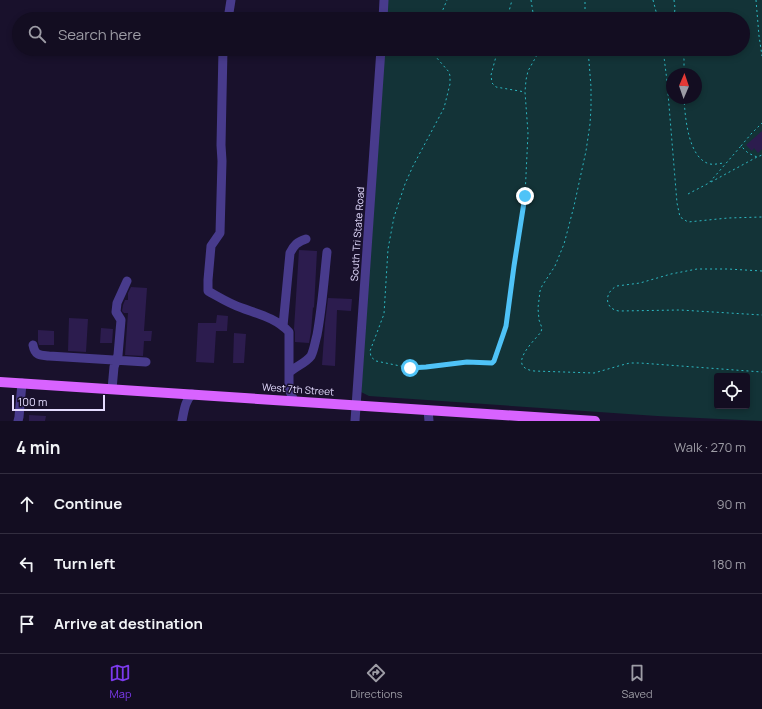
<!DOCTYPE html>
<meta charset="utf-8">
<style>
body{margin:0;font-family:Manrope,sans-serif;background:#1c162a;color:#f1f3f6}
.controls{position:absolute;right:12px;bottom:12px;display:grid;overflow:hidden;border-radius:4px;box-shadow:0 2px 6px #0003}
.controls button{width:36px;height:36px;display:grid;place-items:center;padding:0;border:0;border-bottom:1px solid #322d3f;background:#130d21;color:#f1f3f6;font:20px sans-serif}
.compass{position:absolute;left:666px;top:68px;width:36px;height:36px;border-radius:50%;background:#130d21;box-shadow:0 2px 6px #0003;rotate:2deg}
.scale{position:absolute;left:12px;bottom:10px;width:93px;box-sizing:border-box;padding-left:4px;border:2px solid #e4dcff;border-top:0;font-size:11px;line-height:14px;white-space:nowrap;color:#e4dcff;-webkit-text-stroke:3px #19112c;paint-order:stroke}
.stop{position:absolute;width:12px;height:12px;margin:-9px;border:3px solid #4fc3f7;border-radius:50%;background:#fff}
.stop.end{background:#4fc3f7;border-color:#fff;box-shadow:0 1px 4px #0008}
.list{margin:0;padding:0;list-style:none}
h2{display:flex;justify-content:space-between;align-items:center;height:52px;margin:0;padding:0 16px;font-size:17px}
h2 small{font-size:13px;font-weight:400;color:#9d9ca5}
.list li{display:grid;grid-template-columns:26px 1fr auto;gap:12px;align-items:center;box-sizing:border-box;height:60px;padding:0 16px;border-top:1px solid #322d3f}
.list b{display:block;font-size:15px;white-space:nowrap}
.list em{font-size:13px;font-style:normal;color:#9d9ca5}
.icon{flex:none;width:22px;height:22px;fill:none;stroke:currentColor;stroke-width:2;stroke-linecap:round;stroke-linejoin:round}
.map{position:relative;flex:none;width:762px;height:421px;overflow:hidden}
.search{position:absolute;background:#130d21;box-shadow:0 2px 6px #0003;left:12px;right:12px;top:12px;height:44px;display:flex;align-items:center;gap:10px;box-sizing:border-box;padding:0 14px;border-radius:22px;color:#9d9ca5;font-size:15px}
.sheet{height:232px;background:#130d21}
nav{display:flex;justify-content:space-around;align-items:center;box-sizing:border-box;height:56px;border-top:1px solid #322d3f;background:#130d21;font-size:11px;color:#9d9ca5}
nav a{display:grid;justify-items:center;gap:2px}
nav .on{color:#7c3aed}
.map>svg:first-child{display:block}
.green{fill:#133337;fill-rule:evenodd}
.building{fill:#2c1c4e}
.lines{fill:none;stroke-linecap:round;stroke-linejoin:round}
.path{stroke:#2db8c2;stroke-width:1;stroke-dasharray:2 3;stroke-linecap:butt}
.minor{stroke:#483b8c;stroke-width:9}
.major{stroke:#d863ff;stroke-width:10}
.route{stroke:#4fc3f7;stroke-width:5}
.labels{text-anchor:middle;dominant-baseline:central;stroke-width:3;stroke-linejoin:round;paint-order:stroke}
.street-label{font-size:10px;fill:#e4dcff;stroke:#19112c}
</style>
<div class="map">
<svg width="762" height="421" viewBox="0 0 762 421">
<rect width="100%" height="100%" fill="#19112c"/>
<path class="green" d="M386 0H762V421L657 416 369 396 361 392 383 49H743V19H385ZM672 74H696V98H672ZM717 376H747V406H717Z"/>
<path class="building" d="M762 131V149L758 153 754 148 752 151 746 145Z
M299 250 317 251 314 308 313 307 311 332 309 343 295 342V332L294 329Z
M131 287 147 288 144 331H152L151 341H144L143 356 125 355 128 313H124L122 311 123 305 125 300H128V293Z
M328 298 352 299 351 311 337 310 335 366 322 365 325 323Z
M217 315 228 316 227 331H216L214 363 196 362 198 323H216Z
M69 318 88 319 86 352 68 351Z
M101 328 113 329 112 343H100Z
M38 330 54 331V345H39L38 342Z
M234 333 246 334 244 363H233Z
M29 415 46 416 45 421H29Z"/>
<g class="lines">
<path class="path" d="M531 0 534 19
M653 0 658 19
M674 0 675 8 674 19
M756 0 759 36 762 56
M439 19 447 0
M507 19 512 0
M585 19V0
M434 49 436 57 449 72 450 76V84L444 108 413 166 405 184 394 217 388 249 384 314 370 351 371 357 376 361 410 368 426 367 467 362 491 363 493 362 496 358 506 326 514 266 525 196 528 133 525 92 526 80 528 71 537 55 538 49
M498 49 491 75 492 83 496 87 525 92
M588 49 591 87V108L590 124 586 151 574 206 568 229 564 244 555 266 542 286 540 291 538 308 539 320 542 328 541 332C533 342 506 367 534 371L594 373 622 365 630 363H640L762 372
M663 49 667 81 677 203 680 217 688 222 728 218 762 217
M681 49 684 59V74
M684 98C685 116 688 159 710 164 715 165 720 163 725 163
M741 146 751 134 762 123
M711 182 757 157 762 155
M688 194 709 183 741 146 748 153 757 157
M762 271 728 269H697L671 274 640 283 617 286C604 292 604 309 619 311L680 310 762 315"/>
<path class="minor" d="M228 19 231 0
M383 19 384 0
M223 49 221 145 222 161 220 233 211 246 208 280V291C219 297 230 304 242 308 258 314 276 318 289 332V389L294 401
M283 326 290 253C294 245 297 242 306 239
M33 345C35 356 40 355 49 356L146 362
M289 373C295 366 305 364 311 356 314 350 315 342 317 335 322 308 324 280 327 252
M112 389 114 367 118 355 121 320 116 312 117 303 127 281
M428 410 429 421
M18 421 19 417 22 383
M182 421C184 411 185 401 192 394
M355 421 381 49"/>
<path class="major" d="M0 382 595 421"/>
</g>
<g class="lines">
<path class="route" d="M410 368 426 367 467 362 492 363 494 361 503 335 506 326 514 266 525 196"/>
</g>
<g class="labels">
<g class="street-label">
<text transform="translate(357 234) rotate(-86)">South Tri State Road</text>
<text transform="translate(298 389) rotate(4)">West 7th Street</text>
</g>
</g>
</svg>
<div class="controls">
<button><svg class="icon" aria-label="locate" viewBox="0 0 24 24"><circle cx="12" cy="12" r="6"/><path d="M12 2v4M12 18v4M2 12h4M18 12h4"/></svg></button>
</div>
<svg class="compass" viewBox="-18 -18 36 36"><path d="M0-13l5 13h-10z" fill="#e53935"/><path d="M0 13l5-13h-10z" fill="#9d9ca5"/></svg>
<div class="scale">100 m</div>
<div class="stop" style="left:410px;top:368px"></div>
<div class="stop end" style="left:525px;top:196px"></div>
<div class="search"><svg class="icon" aria-label="search" viewBox="0 0 24 24"><circle cx="10" cy="10" r="6"/><path d="M15 15l6 6"/></svg>Search here</div>
</div>
<section class="sheet">
<h2>4 min<small>Walk · 270 m</small></h2>
<ul class="list">
<li><svg class="icon" aria-label="ahead" viewBox="0 0 24 24"><path d="M12 20V5M6 11l6-6 6 6"/></svg><div><b>Continue</b></div><em>90 m</em></li>
<li><svg class="icon" aria-label="left" viewBox="0 0 24 24"><path d="M17 20v-9H6M10 6l-5 5 5 5"/></svg><div><b>Turn left</b></div><em>180 m</em></li>
<li><svg class="icon" aria-label="arrive" viewBox="0 0 24 24"><path d="M6 21V4h12l-3 4 3 4H6"/></svg><div><b>Arrive at destination</b></div></li>
</ul>
</section>
<nav>
<a class="on"><svg class="icon" aria-label="map" viewBox="0 0 24 24"><path d="M3 6l6-2 6 2 6-2v14l-6 2-6-2-6 2zM9 4v14M15 6v14"/></svg>Map</a>
<a><svg class="icon" aria-label="directions" viewBox="0 0 24 24"><path d="M12 3l9 9-9 9-9-9zM9 14v-3h6M13 9l2 2-2 2"/></svg>Directions</a>
<a><svg class="icon" aria-label="saved" viewBox="0 0 24 24"><path d="M7 4h10v16l-5-4-5 4z"/></svg>Saved</a>
</nav>
